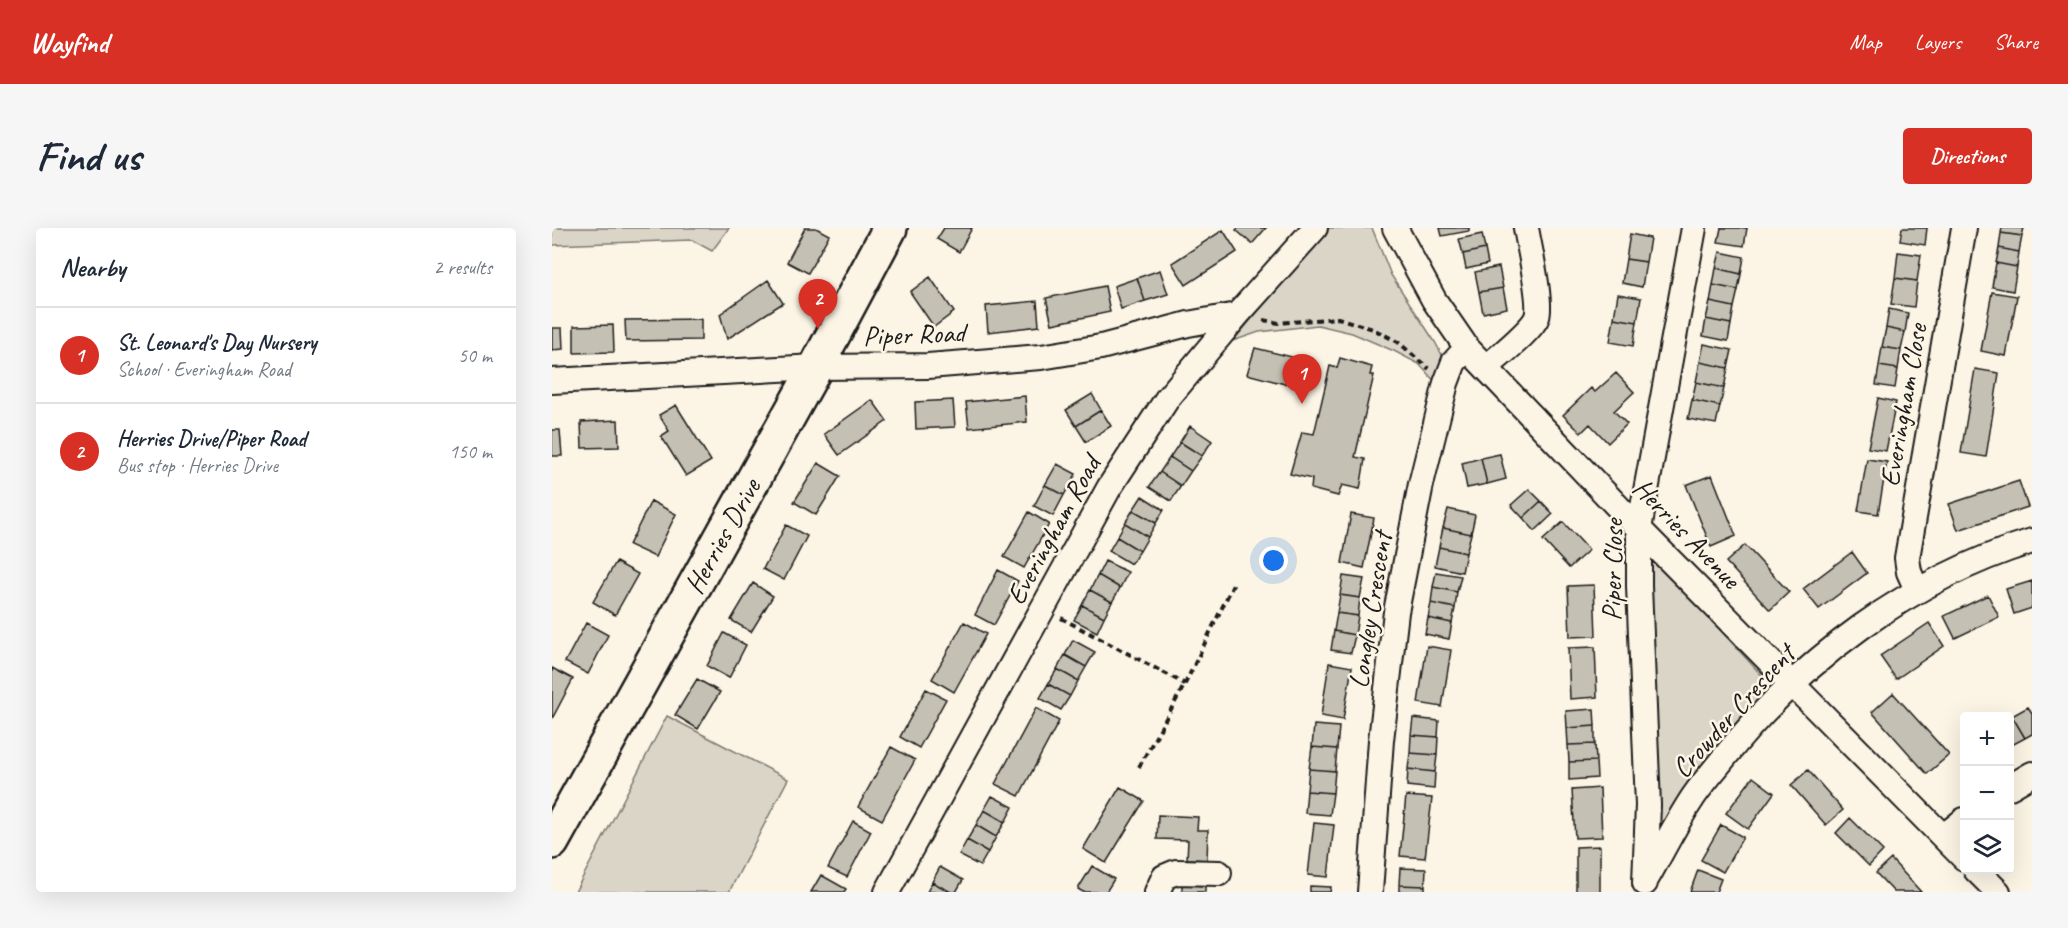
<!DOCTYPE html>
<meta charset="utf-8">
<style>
body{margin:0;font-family:Caveat,sans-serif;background:#f6f6f7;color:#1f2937}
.controls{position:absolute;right:18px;bottom:18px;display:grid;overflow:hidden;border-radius:6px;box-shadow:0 6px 24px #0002}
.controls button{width:54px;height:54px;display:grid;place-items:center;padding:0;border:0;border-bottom:2px solid #e0e1e3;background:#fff;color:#1f2937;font:30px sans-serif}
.you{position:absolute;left:722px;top:333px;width:21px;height:21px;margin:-15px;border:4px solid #fff;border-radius:50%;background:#1a73e8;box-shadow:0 0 0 9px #1a73e833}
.badge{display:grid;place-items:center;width:39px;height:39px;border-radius:50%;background:#d93025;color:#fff;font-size:20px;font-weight:700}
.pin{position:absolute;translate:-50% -50px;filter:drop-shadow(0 2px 3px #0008)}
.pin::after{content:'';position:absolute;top:32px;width:21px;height:18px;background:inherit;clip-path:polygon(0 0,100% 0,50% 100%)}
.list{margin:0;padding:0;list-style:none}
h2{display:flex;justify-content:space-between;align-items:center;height:78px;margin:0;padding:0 24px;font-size:26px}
h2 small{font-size:20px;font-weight:400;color:#747a83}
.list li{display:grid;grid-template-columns:39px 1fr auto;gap:18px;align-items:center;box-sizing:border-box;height:96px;padding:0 24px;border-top:2px solid #e0e1e3}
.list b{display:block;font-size:22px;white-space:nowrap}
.list p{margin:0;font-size:20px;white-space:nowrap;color:#747a83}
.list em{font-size:20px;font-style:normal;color:#747a83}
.icon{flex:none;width:33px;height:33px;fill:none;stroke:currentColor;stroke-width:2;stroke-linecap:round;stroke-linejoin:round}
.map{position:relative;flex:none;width:1480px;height:664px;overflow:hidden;border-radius:6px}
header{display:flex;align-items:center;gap:36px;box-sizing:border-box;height:84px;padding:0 30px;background:#d93025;color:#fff}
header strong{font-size:28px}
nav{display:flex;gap:33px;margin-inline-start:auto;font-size:21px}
.intro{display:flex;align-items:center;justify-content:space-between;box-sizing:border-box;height:144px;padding:0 36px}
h1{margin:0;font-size:42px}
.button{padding:15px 27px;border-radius:6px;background:#d93025;color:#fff;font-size:21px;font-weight:700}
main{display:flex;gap:36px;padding:0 36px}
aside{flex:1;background:#fff;border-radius:6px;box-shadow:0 6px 24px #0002}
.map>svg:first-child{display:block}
.green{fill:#dbd5c8;stroke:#7c7872;stroke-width:1.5}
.building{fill:#c4c0b3;stroke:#1c1c1c;stroke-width:1.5}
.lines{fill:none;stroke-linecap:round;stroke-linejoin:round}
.street-casing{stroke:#1c1c1c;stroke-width:28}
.secondary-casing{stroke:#1c1c1c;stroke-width:38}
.path{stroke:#1c1c1c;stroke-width:4;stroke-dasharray:6 4.5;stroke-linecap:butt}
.street{stroke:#fcf5e5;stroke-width:24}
.secondary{stroke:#fcf5e5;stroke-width:33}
.labels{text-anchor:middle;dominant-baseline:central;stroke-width:5;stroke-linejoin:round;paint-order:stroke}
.street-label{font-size:28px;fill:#1c1c1c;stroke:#fcf5e5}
</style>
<header>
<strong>Wayfind</strong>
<nav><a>Map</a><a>Layers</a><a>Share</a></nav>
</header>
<div class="intro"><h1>Find us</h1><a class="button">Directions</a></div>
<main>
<aside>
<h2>Nearby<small>2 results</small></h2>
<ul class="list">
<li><span class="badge">1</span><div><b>St. Leonard's Day Nursery</b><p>School · Everingham Road</p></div><em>50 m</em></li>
<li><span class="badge">2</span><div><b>Herries Drive/Piper Road</b><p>Bus stop · Herries Drive</p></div><em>150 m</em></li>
</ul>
</aside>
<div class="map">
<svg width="1480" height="664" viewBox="0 0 1480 664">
<rect width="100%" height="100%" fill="#fcf5e5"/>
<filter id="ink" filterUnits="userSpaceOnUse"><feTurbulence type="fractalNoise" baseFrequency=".0167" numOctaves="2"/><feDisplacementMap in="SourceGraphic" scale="12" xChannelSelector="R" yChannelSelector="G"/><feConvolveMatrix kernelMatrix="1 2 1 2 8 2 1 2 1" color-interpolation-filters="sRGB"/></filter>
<g filter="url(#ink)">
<path class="green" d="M0 0H177L160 23 140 12 0 17Z
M777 0H820L839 47 883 114 891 129 884 155 867 136 842 123 800 105 766 97 707 104 681 113Z
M1105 333 1213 451 1211 466 1204 478 1110 602 1106 600 1098 336Z
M115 488 236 551 177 664H23Z"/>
<path class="building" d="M253 0H264L277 7 256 45 235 34Z
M392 0H420L407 24 385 11Z
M686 0H714L700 16 684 2Z
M888 0H917V3L890 8Z
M1169 0H1195L1192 18 1166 14Z
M1350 0H1375L1373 17 1348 13Z
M1450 0H1472L1470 8 1449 5Z
M671 2 685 24 634 57 620 35Z
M1449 5 1470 8 1467 24 1447 20Z
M930 6 933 21 911 26 907 11Z
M1078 6 1098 10 1094 34 1074 31Z
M1447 20 1467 24 1465 39 1444 35Z
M933 21 936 36 914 41 911 26Z
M1168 24 1192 29 1189 46 1164 40Z
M1346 24 1369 27 1365 53 1343 50Z
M1074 31 1094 34 1090 59 1070 55Z
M1444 35 1465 39 1461 63 1440 59Z
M947 39 951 60 927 64 923 44Z
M1164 40 1189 46 1186 62 1161 57Z
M608 42 616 66 593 73 585 50Z
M378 49 402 84 382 99 358 64Z
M585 50 593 73 569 81 562 58Z
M1343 50 1365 53 1362 79 1339 76Z
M216 52 231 75 175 111 168 86Z
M1161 57 1186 62 1182 79 1158 74Z
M553 58 558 84 500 96 494 70Z
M951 60 955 80 931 85 927 64Z
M1440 64 1465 68 1454 128 1429 123Z
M1066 66 1089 70 1085 94 1062 90Z
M485 73 487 98 436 104 434 78Z
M1158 74 1182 79 1179 96 1154 91Z
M1337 81 1356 85 1353 104 1334 100Z
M1062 90 1085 94 1081 118 1058 114Z
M149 91V112L74 113 73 92Z
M1154 91 1179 96 1176 113 1151 108Z
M61 97 62 124 22 125V98Z
M0 100H10L11 121 0 122Z
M1334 100 1353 104 1349 122 1330 119Z
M1152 116 1180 122 1176 140 1148 134Z
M1330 119 1349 122 1346 141 1327 138Z
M703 120 740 129 733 156 695 146Z
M788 130 820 139 818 147H822L803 229 813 231 808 261 790 257 786 268 759 261 760 251 738 246 750 204 762 206 778 138 785 140Z
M1148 134 1176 140 1172 160 1144 154Z
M1327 138 1346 141 1343 160 1324 157Z
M1423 141 1447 145 1434 229 1409 225Z
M1064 145 1082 164 1062 183 1075 196 1056 215 1038 196 1029 205 1011 187 1039 160 1043 164Z
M1144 154 1172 160 1168 178 1140 172Z
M540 166 549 182 524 198 514 182Z
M473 168 475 194 417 200 414 174Z
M1326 170 1344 174 1334 223 1316 220Z
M320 172 335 193 287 227 272 206Z
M401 172 403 199 364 201 363 174Z
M1140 172 1168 178 1164 196 1136 191Z
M124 177 159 233 134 248 109 208 117 203 107 187Z
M549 182 559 198 534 214 524 198Z
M66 192 67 219 30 220 29 194Z
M638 198 660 213 650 228 628 214Z
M0 202H8L10 228H0Z
M628 214 650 228 639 243 618 229Z
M948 226 954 251 935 256 929 230Z
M618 229 639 243 629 258 608 244Z
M929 230 935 256 915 260 910 235Z
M1315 231 1335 234 1326 286 1306 283Z
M266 235 288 248 264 287 242 274Z
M505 236 524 246 512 267 493 257Z
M608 244 629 258 619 273 597 259Z
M1160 247 1184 308 1159 319 1134 257Z
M1467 253 1476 279 1406 302 1397 276Z
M493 257 512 267 501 288 482 278Z
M977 261 989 273 971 290 959 277Z
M590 268 612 282 604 295 581 282Z
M99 273 124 286 103 329 77 317Z
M989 273 1001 286 983 303 971 290Z
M896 281 923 287 919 306 891 300Z
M581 282 604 295 596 309 573 295Z
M477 284 497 296 472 340 452 329Z
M799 286 822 290 812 340 790 335Z
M1011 294 1037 322 1017 340 991 312Z
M573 295 596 309 588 323 565 309Z
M234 297 255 308 232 352 211 341Z
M891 300 919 306 914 325 887 319Z
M565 309 588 323 579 336 557 323Z
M1193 317 1237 364 1218 382 1174 334Z
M887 319 914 325 910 344 883 338Z
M1300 324 1315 345 1267 381 1251 361Z
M553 333 576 344 568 360 546 347Z
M64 334 86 346 63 387 41 374Z
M446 342 466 353 442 397 423 387Z
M884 344 909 348 905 364 881 359Z
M546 347 568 360 560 374 538 362Z
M791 348 812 351 808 370 788 367Z
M1480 353V380L1462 386 1454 361Z
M201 355 221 368 199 404 179 392Z
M1042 357 1044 408 1018 409 1016 358Z
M881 359 905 364 903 380 879 375Z
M538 362 560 374 552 389 530 377Z
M788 367 808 370 806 388 785 385Z
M1436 367 1447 389 1403 410 1392 388Z
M879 375 903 380 900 395 876 390Z
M530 377 552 389 545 404 522 392Z
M785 385 806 388 803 407 782 403Z
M876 390 900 395 897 411 873 406Z
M412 394 434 406 402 464 380 451Z
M34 395 56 407 36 446 13 434Z
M1377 395 1392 418 1344 451 1328 428Z
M782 403 803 407 799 425 779 422Z
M172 405 194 417 177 450 155 438Z
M521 412 543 424 534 439 513 427Z
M875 418 899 422 890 479 866 475Z
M1043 419 1045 469 1018 471 1016 420Z
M513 427 534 439 526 453 505 441Z
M777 435 800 439 791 492 769 488Z
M0 440 21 451 0 491Z
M505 441 526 453 518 468 496 456Z
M145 451 168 464 146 501 123 487Z
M496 456 518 468 509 482 488 470Z
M374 461 394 471 367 520 348 509Z
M1341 465 1397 527 1375 546 1320 484Z
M1476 479 1480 485V506L1473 510 1460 488Z
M484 480 507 493 467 568 443 556Z
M1042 481 1043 498 1015 500 1014 483Z
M1460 488 1473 510 1458 518V489Z
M861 490 887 493 886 509 859 507Z
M762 497 787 499 785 521 760 519Z
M1043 498V516L1016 517 1015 500Z
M859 507 886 509 885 527 858 525Z
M1043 516 1044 533 1017 534 1016 517Z
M339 519 363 532 330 592 306 579Z
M760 519 785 521 783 543 757 541Z
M858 525 885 527 883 544 856 541Z
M1044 533 1045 550 1017 552V534Z
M757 541 783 543 781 565 755 563Z
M856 541 883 544 882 561 855 558Z
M1256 542 1291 582 1274 597 1239 557Z
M1201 549 1222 565 1196 601 1174 585Z
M568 559 592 573 554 635 531 621Z
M1048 560 1050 609 1023 610 1020 562Z
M755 563 781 565 778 587 753 585Z
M440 568 461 579 453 594 432 582Z
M854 568 880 570 873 630 848 628Z
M432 582 453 594 444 609 424 597Z
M606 587 646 589 645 602H656L655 632 635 631 636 612 605 611Z
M1298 590 1331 623 1317 638 1284 605Z
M301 593 319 603 295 649 276 640Z
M762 595 782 597 776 649 756 647Z
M424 597 444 609 436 624 415 612Z
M1169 597 1191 609 1171 644 1149 632Z
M415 612 436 624 428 638 407 627Z
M1048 618V664H1024V619Z
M1339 631 1369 664H1342L1324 645Z
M540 638 562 651 554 664H531L526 661Z
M388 639 411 652 404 664H399L380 654Z
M848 640 874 641 873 658 847 657Z
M1146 642 1169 651 1164 664H1138Z
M269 647 294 661 292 664H259Z
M380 654 399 664H375Z
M630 656 653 658V664H630Z
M847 657 873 658V664H847Z
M758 658 779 659 778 664H758Z"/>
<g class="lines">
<defs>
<path id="street" d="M843 0 882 72 915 120 1087 301 1412 630
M935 139C947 128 980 102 985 89 990 74 977 18 974 0
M0 153 264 139 376 138 489 129 549 119 636 96 685 87
M1365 362 1357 344 1355 330 1412 0
M1458 559 1480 546
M1392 608 1412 592
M1424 642 1446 664
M1095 650C1109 625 1122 599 1138 574 1147 559 1160 545 1171 531 1250 431 1358 351 1480 313
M1093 655 1096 577 1087 358V301L1142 0
M335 664 557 260 615 171 685 87 763 0
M605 664 612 649 624 644 667 645
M818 664 829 512 844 384 869 256 894 155 902 134 915 120"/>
<path id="secondary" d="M0 614 264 139 338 0"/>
</defs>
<use href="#street" class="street-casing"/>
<use href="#secondary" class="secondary-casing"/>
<path class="path" d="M711 92 727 95 786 90 821 101 846 114 877 141
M509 390 633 456
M587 539 633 456 682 355"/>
<use href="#street" class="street"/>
<use href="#secondary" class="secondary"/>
</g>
</g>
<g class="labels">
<g class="street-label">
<text transform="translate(362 106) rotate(-2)">Piper Road</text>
<text transform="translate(1351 177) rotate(-80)">Everingham Close</text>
<text transform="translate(501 302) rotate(-61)">Everingham Road</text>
<text transform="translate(1135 305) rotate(46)">Herries Avenue</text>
<text transform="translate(170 308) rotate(-61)">Herries Drive</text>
<text transform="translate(1060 342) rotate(-89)">Piper Close</text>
<text transform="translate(818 382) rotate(-81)">Longley Crescent</text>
<text transform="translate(1181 483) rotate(-48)">Crowder Crescent</text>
</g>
</g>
</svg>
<div class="controls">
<button>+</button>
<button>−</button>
<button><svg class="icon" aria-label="layers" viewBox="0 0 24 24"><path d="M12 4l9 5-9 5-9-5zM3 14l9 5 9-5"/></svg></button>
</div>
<div class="you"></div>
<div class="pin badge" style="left:750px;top:176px">1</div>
<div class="pin badge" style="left:266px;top:101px">2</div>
</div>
</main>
